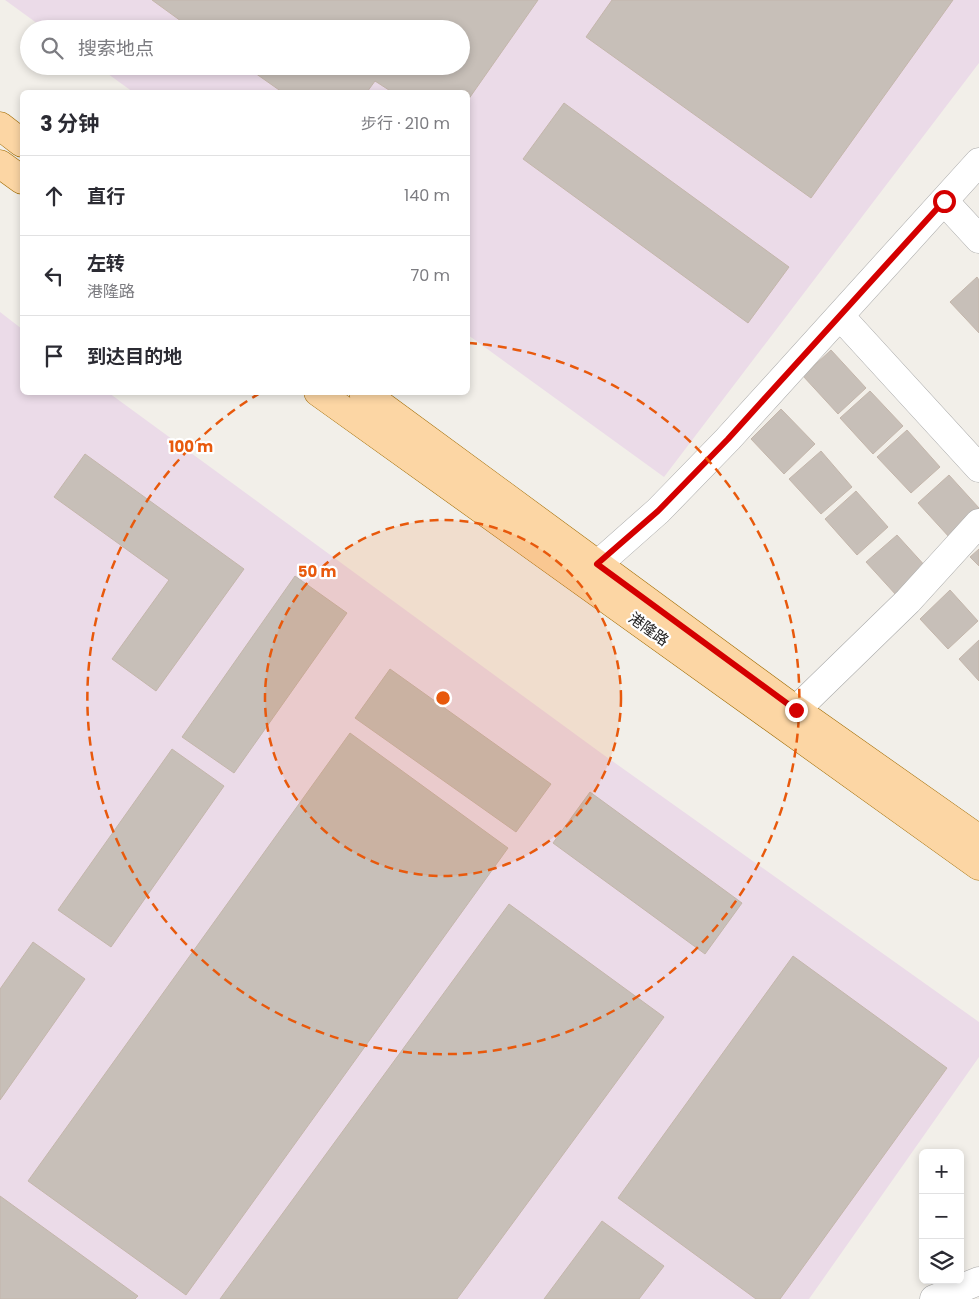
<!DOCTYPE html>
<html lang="zh">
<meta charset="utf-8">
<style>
body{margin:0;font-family:Poppins,"Noto Sans SC",sans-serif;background:#f7f7f7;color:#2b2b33}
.controls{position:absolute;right:15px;bottom:15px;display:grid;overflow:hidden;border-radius:8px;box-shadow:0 2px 8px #0003}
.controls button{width:45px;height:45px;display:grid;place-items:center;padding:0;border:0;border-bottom:1px solid #e1e1e2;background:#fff;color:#2b2b33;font:25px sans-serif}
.stop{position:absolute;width:15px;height:15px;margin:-11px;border:4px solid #d40000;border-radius:50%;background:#fff}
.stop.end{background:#d40000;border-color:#fff;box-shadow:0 1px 5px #0008}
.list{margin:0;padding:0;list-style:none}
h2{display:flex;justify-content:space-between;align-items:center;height:65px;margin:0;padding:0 20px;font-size:21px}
h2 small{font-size:16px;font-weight:400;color:#7c7c81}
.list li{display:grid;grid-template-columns:32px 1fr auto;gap:15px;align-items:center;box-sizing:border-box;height:80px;padding:0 20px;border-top:1px solid #e1e1e2}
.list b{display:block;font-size:19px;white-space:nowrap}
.list p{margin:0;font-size:16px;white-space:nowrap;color:#7c7c81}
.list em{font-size:16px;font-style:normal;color:#7c7c81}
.icon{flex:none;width:28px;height:28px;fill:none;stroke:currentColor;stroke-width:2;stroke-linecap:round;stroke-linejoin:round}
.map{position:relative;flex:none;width:979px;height:1299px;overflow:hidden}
.search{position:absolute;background:#fff;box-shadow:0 2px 8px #0003;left:20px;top:20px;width:450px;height:55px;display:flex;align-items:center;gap:12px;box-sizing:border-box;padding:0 18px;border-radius:28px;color:#7c7c81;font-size:19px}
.panel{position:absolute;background:#fff;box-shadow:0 2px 8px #0003;left:20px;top:90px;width:450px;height:305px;border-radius:8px}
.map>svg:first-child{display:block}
.industrial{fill:#ebdbe8}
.building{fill:#c7bfb8;stroke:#c4b6ab}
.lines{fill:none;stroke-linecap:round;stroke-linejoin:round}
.minor-casing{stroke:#a9a9a9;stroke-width:29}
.major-casing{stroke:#a06b00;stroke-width:29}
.minor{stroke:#fff;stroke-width:28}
.major{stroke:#fcd6a4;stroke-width:28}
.route{stroke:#d40000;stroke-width:6}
.ring{fill:none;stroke:#e8590c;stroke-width:2.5;stroke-dasharray:9 6}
.labels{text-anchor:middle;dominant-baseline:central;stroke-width:4.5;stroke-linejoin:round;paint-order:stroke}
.street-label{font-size:15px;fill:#222;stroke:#fff}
.centre{fill:#e8590c;stroke:#fff;stroke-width:2.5}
.ring-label{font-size:15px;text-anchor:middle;font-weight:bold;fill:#e8590c;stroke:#fff;stroke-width:4.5;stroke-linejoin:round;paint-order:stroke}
</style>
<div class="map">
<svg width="979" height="1299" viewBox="0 0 979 1299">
<rect width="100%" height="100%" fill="#f2efe9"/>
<path class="industrial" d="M5 0H979V63L664 477 468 335V92H133L97 66H461V29H45Z
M0 312 22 329V392L109 393 601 753 979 1022V1057L809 1299H0Z"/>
<path class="building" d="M152 0H538L468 100V92H392L375 81 367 92H282L245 66H461V29H192Z
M612 0H953L811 198 586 37Z
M564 103 789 267 748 323 523 159Z
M977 277 979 280V333L950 302Z
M831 350 866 388 838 414 803 376Z
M870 391 903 426 873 454 840 418Z
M781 409 815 444 784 474 751 439Z
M907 430 940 467 911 493 877 457Z
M821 451 852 487 821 514 789 479Z
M85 454 244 569 156 691 112 659 169 580 54 497Z
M949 475 979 508V512L950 538 918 503Z
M856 491 888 527 857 555 825 519Z
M897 535 927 568 897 596 866 562Z
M979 549V566L970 557Z
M295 576 347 613 234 773 182 737Z
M950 590 978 621 948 649 920 619Z
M979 640V681L959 659Z
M390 669 551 784 516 832 355 718Z
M350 733 508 848 186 1295 28 1181Z
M172 749 224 786 111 947 58 910Z
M590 792 742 903 705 954 553 843Z
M509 904 664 1017 457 1299H220Z
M33 942 85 979 0 1100V989Z
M793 956 947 1068 780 1299H756L618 1198Z
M0 1196 138 1296 135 1299H0Z
M602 1221 664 1266 639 1299H544Z"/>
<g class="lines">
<defs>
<path id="minor" d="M944 201 979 239
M840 316 979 468
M597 565 658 511 728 439 979 162
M796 710 908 601 979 523
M934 1299 979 1281"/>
<path id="major" d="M0 126 22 143
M0 164 22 180
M318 392 979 866
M363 392 796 710 979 839"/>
</defs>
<use href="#minor" class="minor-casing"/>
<use href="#major" class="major-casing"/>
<use href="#minor" class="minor"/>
<use href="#major" class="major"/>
</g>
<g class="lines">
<path class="route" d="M796 710 597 564 658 511 728 439 944 201"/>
</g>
<circle cx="443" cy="698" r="178" fill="#e8590c" fill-opacity=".12"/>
<g class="ring">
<circle cx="443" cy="698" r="178"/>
<path d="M468 343A356 356 0 1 1 260 393"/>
</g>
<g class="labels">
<g class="street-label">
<text transform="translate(649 629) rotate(36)">港隆路</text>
</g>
</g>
<circle cx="443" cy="698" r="8" class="centre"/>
<g class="ring-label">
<text x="191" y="452">100 m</text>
<text x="317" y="577">50 m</text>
</g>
</svg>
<div class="controls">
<button>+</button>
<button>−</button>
<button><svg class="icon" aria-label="layers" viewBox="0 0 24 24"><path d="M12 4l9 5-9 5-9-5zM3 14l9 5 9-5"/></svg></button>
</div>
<div class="stop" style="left:944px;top:201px"></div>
<div class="stop end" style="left:796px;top:710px"></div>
<div class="search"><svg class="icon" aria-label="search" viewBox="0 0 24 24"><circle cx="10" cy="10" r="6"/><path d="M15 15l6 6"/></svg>搜索地点</div>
<section class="panel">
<h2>3 分钟<small>步行 · 210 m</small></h2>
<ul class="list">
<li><svg class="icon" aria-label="ahead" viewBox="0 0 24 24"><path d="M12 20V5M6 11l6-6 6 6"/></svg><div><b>直行</b></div><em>140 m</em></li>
<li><svg class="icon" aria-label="left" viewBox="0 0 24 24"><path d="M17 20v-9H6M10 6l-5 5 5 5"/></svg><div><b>左转</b><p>港隆路</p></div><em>70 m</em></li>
<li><svg class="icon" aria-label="arrive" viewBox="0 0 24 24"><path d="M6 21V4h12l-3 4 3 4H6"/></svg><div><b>到达目的地</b></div></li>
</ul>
</section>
</div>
